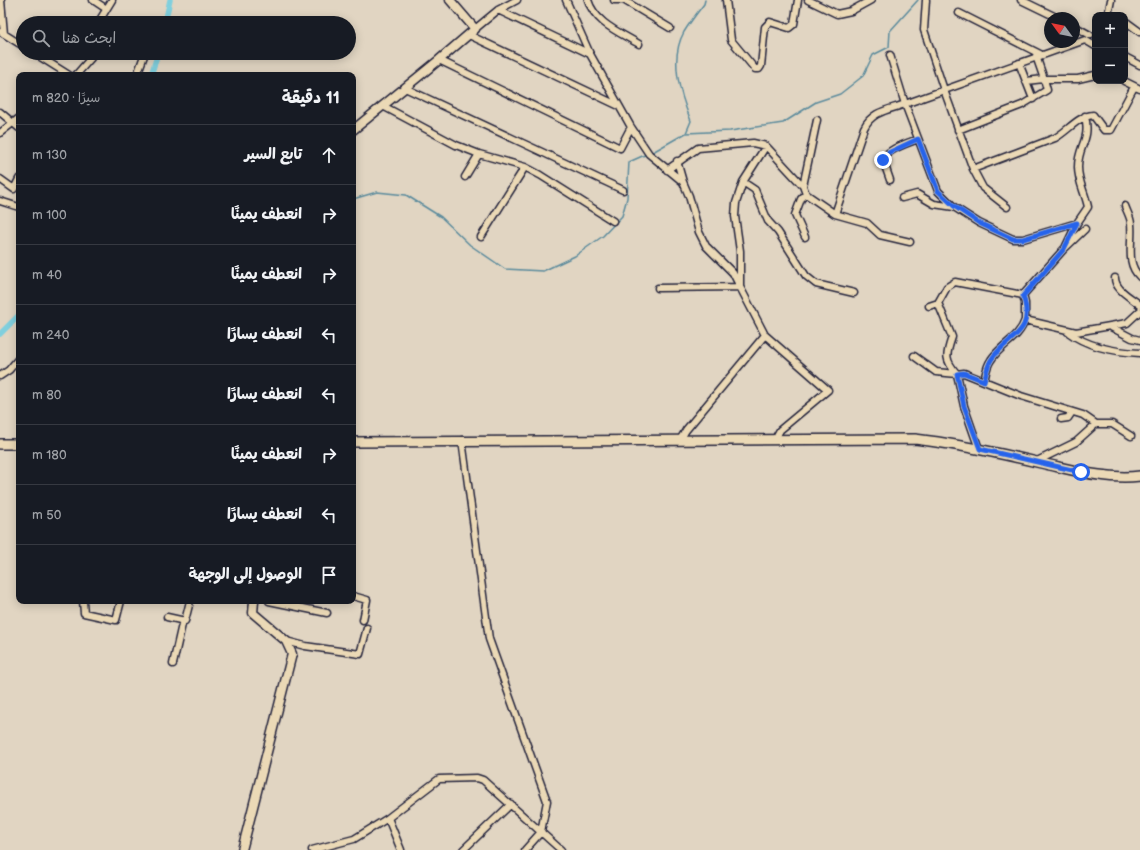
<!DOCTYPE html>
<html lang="ar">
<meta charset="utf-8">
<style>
body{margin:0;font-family:"Balsamiq Sans","Playpen Sans Arabic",sans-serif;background:#20242c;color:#f1f3f6;direction:rtl}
.controls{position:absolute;right:12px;top:12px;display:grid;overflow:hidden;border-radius:8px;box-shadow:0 2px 10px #0003}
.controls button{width:36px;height:36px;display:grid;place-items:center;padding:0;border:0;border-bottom:1px solid #363941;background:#171b24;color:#f1f3f6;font:20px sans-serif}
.compass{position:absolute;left:1044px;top:12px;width:36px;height:36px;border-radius:50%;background:#171b24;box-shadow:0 2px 10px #0003;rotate:303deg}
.stop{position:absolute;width:12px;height:12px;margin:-9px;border:3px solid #2563eb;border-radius:50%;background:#fff}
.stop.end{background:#2563eb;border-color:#fff;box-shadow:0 1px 4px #0008}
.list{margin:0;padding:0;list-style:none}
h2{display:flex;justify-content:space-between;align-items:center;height:52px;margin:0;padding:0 16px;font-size:17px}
h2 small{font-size:13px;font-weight:400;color:#9ea1a6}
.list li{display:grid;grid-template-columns:26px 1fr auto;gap:12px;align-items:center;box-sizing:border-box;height:60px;padding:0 16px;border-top:1px solid #363941}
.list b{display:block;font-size:15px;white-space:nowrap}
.list em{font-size:13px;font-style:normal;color:#9ea1a6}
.icon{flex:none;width:22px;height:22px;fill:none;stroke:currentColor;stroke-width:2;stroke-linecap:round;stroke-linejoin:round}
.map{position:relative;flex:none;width:1140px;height:850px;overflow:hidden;direction:ltr}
.search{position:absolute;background:#171b24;box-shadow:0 2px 10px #0003;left:16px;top:16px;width:340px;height:44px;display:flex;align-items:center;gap:10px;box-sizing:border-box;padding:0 14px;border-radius:22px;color:#9ea1a6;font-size:15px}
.panel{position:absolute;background:#171b24;box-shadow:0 2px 10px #0003;left:16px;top:72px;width:340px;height:532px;border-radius:8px;direction:rtl}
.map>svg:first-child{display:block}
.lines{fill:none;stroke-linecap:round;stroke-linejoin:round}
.stream{stroke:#5a8a9c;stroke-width:1.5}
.canal{stroke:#80cfdd;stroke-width:5.5}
.street-casing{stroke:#22223b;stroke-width:9}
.secondary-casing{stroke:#22223b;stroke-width:11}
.primary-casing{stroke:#22223b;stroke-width:12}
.street{stroke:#ebd9b6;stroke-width:6}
.secondary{stroke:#ebd9b6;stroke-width:8}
.primary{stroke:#ebd9b6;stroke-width:9}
.route{stroke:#2563eb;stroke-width:5}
</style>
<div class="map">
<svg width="1140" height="850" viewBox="0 0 1140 850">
<rect width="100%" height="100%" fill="#e1d5c2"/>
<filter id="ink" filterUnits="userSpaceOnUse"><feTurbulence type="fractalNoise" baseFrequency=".025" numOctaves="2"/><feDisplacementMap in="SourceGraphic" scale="8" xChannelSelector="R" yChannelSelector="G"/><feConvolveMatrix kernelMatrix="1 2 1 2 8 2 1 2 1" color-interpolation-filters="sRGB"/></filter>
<g filter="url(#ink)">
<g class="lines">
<path class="stream" d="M686 133 691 121C680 94 669 59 684 32 690 22 697 13 704 4L705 0
M651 153 686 133 730 131 783 123 816 102 840 94 863 76 873 55 889 47 890 31 918 0
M353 199 377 192 406 195 441 217 470 245 505 269 543 271 575 256 603 236 622 216 627 198 629 162 647 154"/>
<path class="canal" d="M165 23 170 0
M151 75 158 53
M0 334 19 315"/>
<defs>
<path id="street" d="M1 0 4 34
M93 0 105 8
M566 0 590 54 631 127 649 154 683 182 689 196 699 232 706 246 733 273 740 287 658 288
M588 0C595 23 619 32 639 44
M614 0H627
M726 0 731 40 755 69H759L761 66 765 27 770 22 789 28 794 24 798 0
M808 0 837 14 851 11 871 0
M926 0 924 30 944 90 973 169 983 188 1007 207
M1021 0 1058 18
M625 1 670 28
M498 10 590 54
M959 13 1040 54
M1108 15 1111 0
M1125 21 1140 32
M98 23 112 0
M1074 26 1090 35
M475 29 498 10 517 0
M1 32 23 46
M469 35 619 106
M34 53 69 75
M83 53 91 58
M890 55 905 104 938 191 954 207
M1036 56 1044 79H1078L1095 75
M1125 57 1140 65
M439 60 620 148 631 127
M1019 63 1033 99
M76 75 91 58 92 53
M137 75 145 53
M1124 81 1140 89
M405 88 623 190
M383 106 456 145 479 154 525 167 540 175 613 221
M0 112 19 128
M958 130 1022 105 1047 90 1044 79 1026 81
M0 133 19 118
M766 146 743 182 736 203 735 216 740 251V287L765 335 828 390 780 430 775 439
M677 161 683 182
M973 169 1055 138C1068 131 1078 116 1093 115L1104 130H1111L1134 87
M667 170 698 148 753 143 766 146 803 186 806 194
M465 177 479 154
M0 179 14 189 19 179
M890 180 883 160C886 149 908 143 918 139
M743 182 755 190 768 221 778 232 806 276 816 284 854 293
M803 186 817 120
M902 198 917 194 934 204 954 207 979 223 1013 239H1023L1077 223
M0 201 19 207
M1125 206C1127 212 1131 218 1131 224 1133 243 1125 263 1140 277
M835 214 867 223 880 235 910 242
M481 237 525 167
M805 237 795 215 801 199 806 194 835 214 864 128C872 111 889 110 905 104L1085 40 1095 46
M1066 246 1077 223 1088 207C1085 192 1078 182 1078 167 1078 145 1091 141 1085 116
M1115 278C1115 290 1132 298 1140 305
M1023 295 1025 303V320L1076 332 1127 323 1140 311
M938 303 952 337C946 355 944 359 957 374L964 373 1021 396 1083 415 1096 424
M929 306 938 303 947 287 955 282 1023 295 1064 249 1085 229
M1111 327 1132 338 1140 340
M1068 332C1088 347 1116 352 1140 353
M914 356 936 372 957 374 964 406 979 449
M0 376 9 370 19 358
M984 381C986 374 986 367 991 360 1001 344 1019 339 1025 320
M1061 419 1068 418 1072 412
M462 440 489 639 547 801 541 832 525 850
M680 440 686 430 765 335
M1035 462 1076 442 1096 424H1112L1131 436
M353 596 367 600 363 620
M83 601 84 613 116 620 121 601
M269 601 327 613
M167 617 185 621 190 601
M286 641 305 646 360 654 367 628
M173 664 183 620
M388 818 401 850
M312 850 354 839 388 818 439 779 477 778 483 780 561 850
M463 850 511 804"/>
<path id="secondary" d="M353 130 439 60 475 29 450 0
M242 850 292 654 286 641 253 613 254 601"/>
<path id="primary" d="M353 442 915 439C958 444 999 453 1041 463 1074 470 1106 480 1140 476
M0 444H19"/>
</defs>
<use href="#street" class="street-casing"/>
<use href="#secondary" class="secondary-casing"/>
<use href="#primary" class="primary-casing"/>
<use href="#street" class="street"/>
<use href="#secondary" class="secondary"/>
<use href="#primary" class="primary"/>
</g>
</g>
<g class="lines" filter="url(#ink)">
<path class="route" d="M883 160 888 153 918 139 938 191 954 206 979 223 1013 239H1023L1077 223 1064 249 1023 296C1036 335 1007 335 991 360 987 367 986 374 984 381L964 373 957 374 964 406 980 449 1081 472"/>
</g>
</svg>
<div class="controls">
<button>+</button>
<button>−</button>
</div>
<svg class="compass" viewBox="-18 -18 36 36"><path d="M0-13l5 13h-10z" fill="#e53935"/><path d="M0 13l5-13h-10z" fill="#9ea1a6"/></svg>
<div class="stop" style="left:1081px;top:472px"></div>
<div class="stop end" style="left:883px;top:160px"></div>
<div class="search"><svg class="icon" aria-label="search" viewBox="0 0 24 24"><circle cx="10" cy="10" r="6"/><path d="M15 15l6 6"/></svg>ابحث هنا</div>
<section class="panel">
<h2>11 دقيقة<small>سيرًا · 820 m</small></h2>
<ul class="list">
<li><svg class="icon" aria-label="ahead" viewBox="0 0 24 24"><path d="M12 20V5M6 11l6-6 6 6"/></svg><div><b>تابع السير</b></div><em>130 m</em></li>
<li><svg class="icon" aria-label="right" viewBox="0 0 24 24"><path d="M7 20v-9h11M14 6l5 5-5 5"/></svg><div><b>انعطف يمينًا</b></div><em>100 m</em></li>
<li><svg class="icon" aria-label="right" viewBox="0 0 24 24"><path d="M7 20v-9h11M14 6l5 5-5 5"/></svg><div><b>انعطف يمينًا</b></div><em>40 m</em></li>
<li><svg class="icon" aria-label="left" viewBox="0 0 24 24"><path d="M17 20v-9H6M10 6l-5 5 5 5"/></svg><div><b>انعطف يسارًا</b></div><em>240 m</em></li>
<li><svg class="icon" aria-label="left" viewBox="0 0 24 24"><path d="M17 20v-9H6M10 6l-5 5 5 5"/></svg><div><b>انعطف يسارًا</b></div><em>80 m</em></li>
<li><svg class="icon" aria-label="right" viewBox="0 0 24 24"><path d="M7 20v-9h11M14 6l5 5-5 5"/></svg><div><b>انعطف يمينًا</b></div><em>180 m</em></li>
<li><svg class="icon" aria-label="left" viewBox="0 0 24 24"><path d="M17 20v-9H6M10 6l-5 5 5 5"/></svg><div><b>انعطف يسارًا</b></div><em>50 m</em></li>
<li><svg class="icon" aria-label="arrive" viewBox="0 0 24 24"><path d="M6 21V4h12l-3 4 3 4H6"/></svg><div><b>الوصول إلى الوجهة</b></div></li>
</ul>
</section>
</div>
